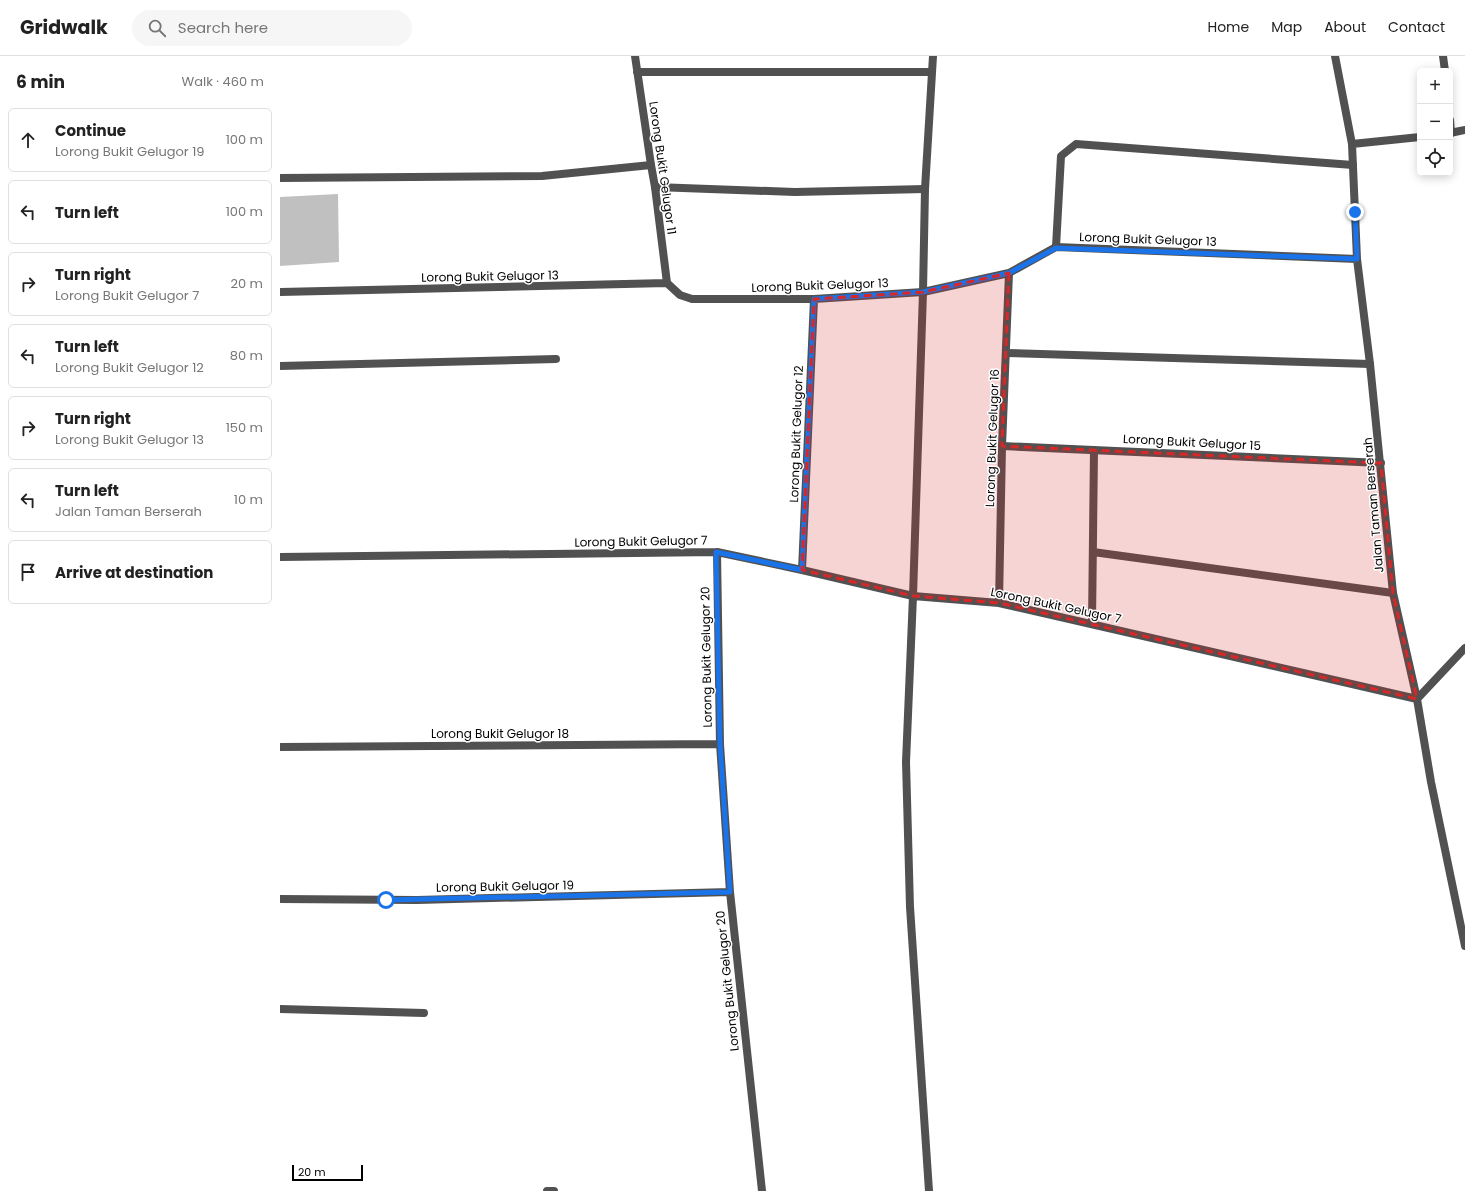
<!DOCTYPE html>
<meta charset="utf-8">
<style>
body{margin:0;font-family:Poppins,sans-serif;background:#f6f6f6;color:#222}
.controls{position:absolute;right:12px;top:12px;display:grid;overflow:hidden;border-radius:6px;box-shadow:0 2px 10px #0003}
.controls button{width:36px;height:36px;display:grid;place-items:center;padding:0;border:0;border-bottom:1px solid #e0e0e0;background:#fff;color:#222;font:20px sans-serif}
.scale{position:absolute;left:12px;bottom:10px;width:71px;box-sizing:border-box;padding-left:4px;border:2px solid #000;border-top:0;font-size:11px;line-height:14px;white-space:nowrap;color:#000;-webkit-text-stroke:3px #fff;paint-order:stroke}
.stop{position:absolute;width:12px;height:12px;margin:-9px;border:3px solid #1a73e8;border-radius:50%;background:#fff}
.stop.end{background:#1a73e8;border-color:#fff;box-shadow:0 1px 4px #0008}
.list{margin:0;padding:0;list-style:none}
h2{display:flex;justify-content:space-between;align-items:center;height:52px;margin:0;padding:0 16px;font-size:17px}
h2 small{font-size:13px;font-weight:400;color:#767676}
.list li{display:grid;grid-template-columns:26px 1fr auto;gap:12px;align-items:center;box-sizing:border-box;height:64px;margin:0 8px 8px;padding:0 8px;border:1px solid #e0e0e0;border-radius:6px}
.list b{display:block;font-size:15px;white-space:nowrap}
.list p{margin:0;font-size:13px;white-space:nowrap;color:#767676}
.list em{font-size:13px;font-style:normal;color:#767676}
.icon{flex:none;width:22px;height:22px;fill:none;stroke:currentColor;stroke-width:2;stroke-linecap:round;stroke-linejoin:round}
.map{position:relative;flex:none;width:1185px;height:1135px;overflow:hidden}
header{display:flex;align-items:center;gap:24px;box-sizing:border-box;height:56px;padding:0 20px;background:#fff;border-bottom:1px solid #e0e0e0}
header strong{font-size:19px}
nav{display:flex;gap:22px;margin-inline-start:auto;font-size:14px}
.search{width:280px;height:36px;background:#f6f6f6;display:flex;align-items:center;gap:10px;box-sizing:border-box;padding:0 14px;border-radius:22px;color:#767676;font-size:15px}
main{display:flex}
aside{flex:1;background:#fff}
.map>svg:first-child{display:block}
.building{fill:#c0c0c0}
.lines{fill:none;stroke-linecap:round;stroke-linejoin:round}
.lane{stroke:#515151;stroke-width:8}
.street{stroke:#515151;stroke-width:8}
.route{stroke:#1a73e8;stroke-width:5}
.marked{fill:#d62828;fill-opacity:0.2;stroke:#d62828;stroke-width:3;stroke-dasharray:8 5;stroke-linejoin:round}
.labels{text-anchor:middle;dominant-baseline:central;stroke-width:3;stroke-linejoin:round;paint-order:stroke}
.street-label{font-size:12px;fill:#000;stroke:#fff}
</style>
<header>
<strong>Gridwalk</strong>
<div class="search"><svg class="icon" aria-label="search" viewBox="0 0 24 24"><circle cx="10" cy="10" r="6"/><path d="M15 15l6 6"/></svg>Search here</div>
<nav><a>Home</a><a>Map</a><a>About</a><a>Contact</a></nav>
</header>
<main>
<aside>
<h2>6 min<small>Walk · 460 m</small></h2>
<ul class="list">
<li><svg class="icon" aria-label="ahead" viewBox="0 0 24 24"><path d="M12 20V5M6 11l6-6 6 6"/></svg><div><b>Continue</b><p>Lorong Bukit Gelugor 19</p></div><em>100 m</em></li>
<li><svg class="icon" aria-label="left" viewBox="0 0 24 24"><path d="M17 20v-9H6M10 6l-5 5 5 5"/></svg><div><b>Turn left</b></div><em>100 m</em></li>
<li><svg class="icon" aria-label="right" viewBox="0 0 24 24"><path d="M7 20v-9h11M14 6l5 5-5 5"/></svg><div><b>Turn right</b><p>Lorong Bukit Gelugor 7</p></div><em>20 m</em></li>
<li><svg class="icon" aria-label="left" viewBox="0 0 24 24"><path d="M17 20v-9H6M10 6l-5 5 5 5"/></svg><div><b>Turn left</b><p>Lorong Bukit Gelugor 12</p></div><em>80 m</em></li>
<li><svg class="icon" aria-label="right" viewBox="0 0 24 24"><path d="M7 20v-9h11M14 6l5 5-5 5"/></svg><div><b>Turn right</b><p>Lorong Bukit Gelugor 13</p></div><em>150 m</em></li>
<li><svg class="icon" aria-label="left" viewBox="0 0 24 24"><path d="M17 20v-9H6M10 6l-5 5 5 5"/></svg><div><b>Turn left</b><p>Jalan Taman Berserah</p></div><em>10 m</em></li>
<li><svg class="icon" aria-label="arrive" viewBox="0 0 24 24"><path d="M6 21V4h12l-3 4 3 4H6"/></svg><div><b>Arrive at destination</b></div></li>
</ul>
</aside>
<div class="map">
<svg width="1185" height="1135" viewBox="0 0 1185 1135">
<rect width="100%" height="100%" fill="#fff"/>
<path class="building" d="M58 138 59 206 0 210V141Z"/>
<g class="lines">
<path class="lane" d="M1163 0 1165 15
M1170 64 1171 77
M0 122 262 120 371 109
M375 131 515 136 645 133
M776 191 781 100 796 88 1073 109
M726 297 1090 308
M813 496 1113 537
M633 540 643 236
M812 568 814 394"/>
<path class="street" d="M355 0 371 109 375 131 387 227
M1055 0 1072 88 1077 203 1090 308 1113 537 1137 643 1151 726 1185 890
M357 16H652
M1170 77 1185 74
M1072 88 1140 81
M0 236 387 227 400 239 412 243H534L643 236 729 217 776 191 1077 203
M643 236 645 133 653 0
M0 310 276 303
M722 390 1101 407
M437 496 440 688 450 836 482 1135
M0 501 437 496 522 514 633 540 719 547 1137 643
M522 514 534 243
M633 540 626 706 630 851 649 1135
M719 547 722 390 729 217
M1137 643 1185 592
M0 691 440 688
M0 843 137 844 450 836
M0 953 144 957
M267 1135H274"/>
</g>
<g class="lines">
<path class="route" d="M106 844 450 836 440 688 436 496 522 514 534 243 643 236 729 217 776 192 1077 203 1075 156"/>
</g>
<path class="marked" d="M729 217 722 390 1101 407 1113 537 1137 643 719 547 633 540 522 514 534 243 643 236Z"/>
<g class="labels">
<g class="street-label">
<text transform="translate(383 112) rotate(82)">Lorong Bukit Gelugor 11</text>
<text transform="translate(868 183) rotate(2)">Lorong Bukit Gelugor 13</text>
<text transform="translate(210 220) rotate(-1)">Lorong Bukit Gelugor 13</text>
<text transform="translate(540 229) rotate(-2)">Lorong Bukit Gelugor 13</text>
<text transform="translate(516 378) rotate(-88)">Lorong Bukit Gelugor 12</text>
<text transform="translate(712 382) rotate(-88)">Lorong Bukit Gelugor 16</text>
<text transform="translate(912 386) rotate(3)">Lorong Bukit Gelugor 15</text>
<text transform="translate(1093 449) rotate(-95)">Jalan Taman Berserah</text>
<text transform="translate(361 485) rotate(-1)">Lorong Bukit Gelugor 7</text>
<text transform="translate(776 549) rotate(12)">Lorong Bukit Gelugor 7</text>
<text transform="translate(426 601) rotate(-91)">Lorong Bukit Gelugor 20</text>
<text x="220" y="677">Lorong Bukit Gelugor 18</text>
<text transform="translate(225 830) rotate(-1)">Lorong Bukit Gelugor 19</text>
<text transform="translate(447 925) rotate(-96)">Lorong Bukit Gelugor 20</text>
</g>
</g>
</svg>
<div class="controls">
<button>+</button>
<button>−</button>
<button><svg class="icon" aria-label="locate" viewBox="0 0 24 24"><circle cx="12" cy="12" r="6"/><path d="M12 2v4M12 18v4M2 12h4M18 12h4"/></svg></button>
</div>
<div class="scale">20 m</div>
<div class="stop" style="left:106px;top:844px"></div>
<div class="stop end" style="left:1075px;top:156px"></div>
</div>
</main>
